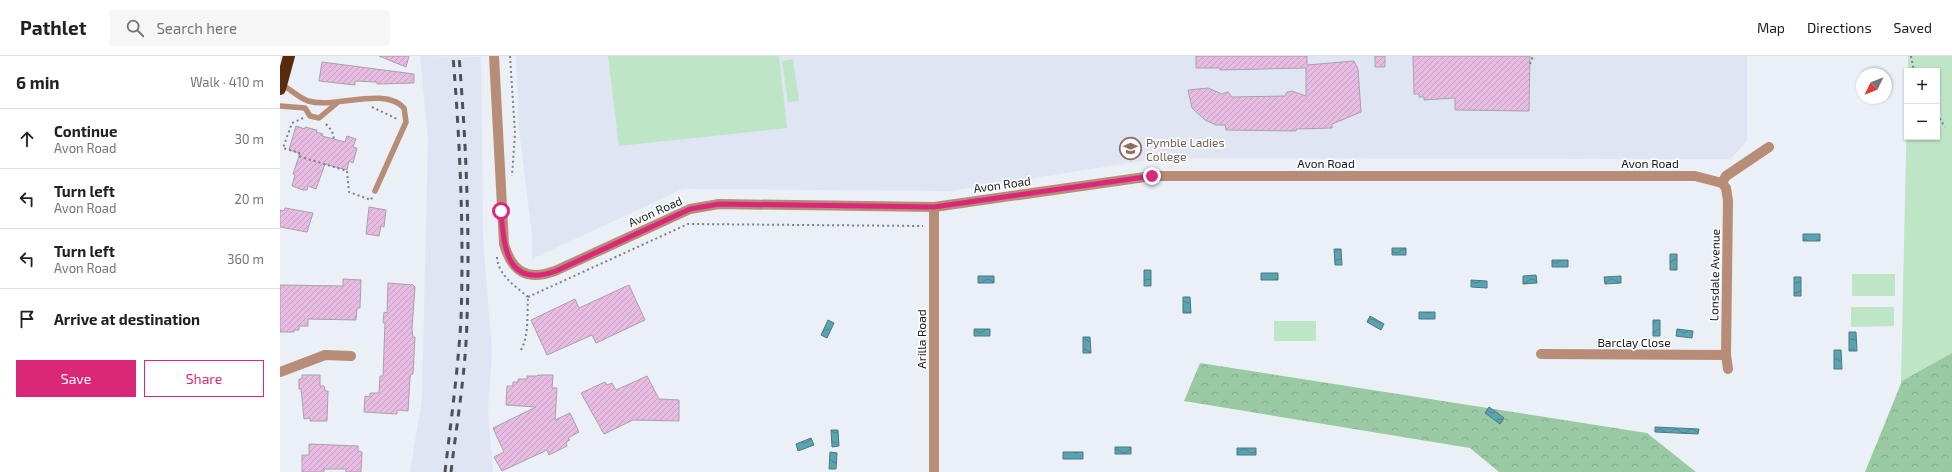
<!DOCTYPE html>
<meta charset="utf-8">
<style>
body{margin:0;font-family:"Exo 2",sans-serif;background:#f6f6f6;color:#202124}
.controls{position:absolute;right:12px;top:12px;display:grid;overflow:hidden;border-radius:0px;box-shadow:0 1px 3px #0004}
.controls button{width:36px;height:36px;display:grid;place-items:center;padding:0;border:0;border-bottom:1px solid #e0e0e0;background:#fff;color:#202124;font:20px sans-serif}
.compass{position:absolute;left:1576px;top:12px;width:36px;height:36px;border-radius:50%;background:#fff;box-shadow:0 1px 3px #0004;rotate:227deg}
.stop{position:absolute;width:12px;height:12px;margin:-9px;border:3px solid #db2777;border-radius:50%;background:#fff}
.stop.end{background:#db2777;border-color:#fff;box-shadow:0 1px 4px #0008}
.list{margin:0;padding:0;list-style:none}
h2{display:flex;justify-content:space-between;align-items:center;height:52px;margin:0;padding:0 16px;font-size:17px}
h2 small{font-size:13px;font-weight:400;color:#757577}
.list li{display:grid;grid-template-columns:26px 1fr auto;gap:12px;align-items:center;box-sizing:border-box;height:60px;padding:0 16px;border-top:1px solid #e0e0e0}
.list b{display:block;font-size:15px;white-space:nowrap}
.list p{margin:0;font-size:13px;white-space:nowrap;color:#757577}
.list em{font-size:13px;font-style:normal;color:#757577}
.actions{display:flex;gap:8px;padding:12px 16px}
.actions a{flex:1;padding:9px 0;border:1px solid #db2777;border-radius:0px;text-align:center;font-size:14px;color:#db2777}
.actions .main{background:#db2777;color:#fff}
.icon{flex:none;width:22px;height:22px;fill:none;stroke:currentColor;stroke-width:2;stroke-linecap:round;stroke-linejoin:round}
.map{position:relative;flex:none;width:1672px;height:416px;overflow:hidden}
header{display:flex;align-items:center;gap:24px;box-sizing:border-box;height:56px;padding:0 20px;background:#fff;border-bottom:1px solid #e0e0e0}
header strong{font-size:19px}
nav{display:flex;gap:22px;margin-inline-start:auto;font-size:14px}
.search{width:280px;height:36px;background:#f6f6f6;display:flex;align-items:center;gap:10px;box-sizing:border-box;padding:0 14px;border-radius:0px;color:#757577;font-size:15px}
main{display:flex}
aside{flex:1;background:#fff}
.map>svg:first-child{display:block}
.built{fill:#dfe5f3}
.green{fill:#bee5c5}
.forest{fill:url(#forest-crowns)}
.water{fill:url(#water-waves);stroke:#487a84}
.building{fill:url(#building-hatch);stroke:#a8a2a7}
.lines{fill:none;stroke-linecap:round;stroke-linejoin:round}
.path{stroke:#7e8085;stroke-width:2;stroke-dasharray:2 3;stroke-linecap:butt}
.lane{stroke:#b78d77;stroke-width:5.5}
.street{stroke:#b78d77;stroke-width:10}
.highway{stroke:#5a2a0c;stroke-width:12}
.rail{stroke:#4f5154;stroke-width:3;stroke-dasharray:7 7;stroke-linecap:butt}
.route{stroke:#db2777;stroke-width:5}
.labels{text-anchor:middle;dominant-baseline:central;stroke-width:3.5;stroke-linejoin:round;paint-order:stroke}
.education-label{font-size:12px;fill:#785e54;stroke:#fbfcfe;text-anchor:start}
.street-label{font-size:12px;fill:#1a1b1d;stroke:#fbfcfe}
</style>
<header>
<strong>Pathlet</strong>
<div class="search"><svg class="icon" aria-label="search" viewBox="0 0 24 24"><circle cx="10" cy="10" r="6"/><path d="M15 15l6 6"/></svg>Search here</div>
<nav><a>Map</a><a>Directions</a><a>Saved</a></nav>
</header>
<main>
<aside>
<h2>6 min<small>Walk · 410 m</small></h2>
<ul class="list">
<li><svg class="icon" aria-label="ahead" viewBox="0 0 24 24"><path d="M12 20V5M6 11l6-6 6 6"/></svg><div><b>Continue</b><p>Avon Road</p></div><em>30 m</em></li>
<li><svg class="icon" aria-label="left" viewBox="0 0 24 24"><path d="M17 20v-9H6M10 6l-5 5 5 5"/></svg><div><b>Turn left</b><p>Avon Road</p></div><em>20 m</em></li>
<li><svg class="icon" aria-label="left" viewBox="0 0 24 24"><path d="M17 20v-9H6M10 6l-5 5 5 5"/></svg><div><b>Turn left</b><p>Avon Road</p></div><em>360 m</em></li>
<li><svg class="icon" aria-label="arrive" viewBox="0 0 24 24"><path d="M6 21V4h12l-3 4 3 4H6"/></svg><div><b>Arrive at destination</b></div></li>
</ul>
<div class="actions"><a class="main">Save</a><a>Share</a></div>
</aside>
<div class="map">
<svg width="1672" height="416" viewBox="0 0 1672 416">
<defs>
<pattern id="forest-crowns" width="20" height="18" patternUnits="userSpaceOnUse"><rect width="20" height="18" fill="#9acaa3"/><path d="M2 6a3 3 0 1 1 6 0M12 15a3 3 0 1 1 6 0" fill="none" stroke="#84ad8c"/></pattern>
<pattern id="water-waves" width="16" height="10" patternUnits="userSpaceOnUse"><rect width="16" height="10" fill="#5ba3b0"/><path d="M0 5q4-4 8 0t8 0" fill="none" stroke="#4a848f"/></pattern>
<pattern id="building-hatch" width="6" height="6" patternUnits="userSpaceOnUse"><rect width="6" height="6" fill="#e8bbe3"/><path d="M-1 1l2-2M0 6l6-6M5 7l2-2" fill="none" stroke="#c6a0c2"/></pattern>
</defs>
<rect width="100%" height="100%" fill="#ebeff6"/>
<path class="built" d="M140 0 201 1 203 182 212 296 208 353 213 416H130L142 343 148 83Z
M236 0H1467V85L1450 103 881 102 671 135 403 133 252 203V179L239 74Z"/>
<path class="green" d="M328 0H499L507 72 339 90Z
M1628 0H1672V416H1619L1627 53V81H1657V15H1628Z
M513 3 519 45 508 46 502 5Z
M1572 218H1615V240H1572Z
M1571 251H1614V270L1571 271Z
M994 265H1036V285H994Z"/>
<path class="forest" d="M1672 297V416H1585L1622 325Z
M920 307 1367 377 1416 416H1219L1190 392 904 345Z"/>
<path class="water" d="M1523 178H1540V185H1523Z
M1112 192H1126V199H1112Z
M1054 193H1061L1062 209H1055Z
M1390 198H1397V214H1390Z
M1272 204H1288V211H1272Z
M864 214H871V230H864Z
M981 217H998V224H981Z
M1256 219 1257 227 1243 228V220Z
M698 220H714V227H698Z
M1341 220V227L1325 228 1324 221Z
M1514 221H1521V240H1514Z
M1191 224 1207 225V232L1191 231Z
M903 241H910L911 257H903Z
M1139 256H1155V263H1139Z
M1090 260 1104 268 1101 274 1087 266Z
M548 264 554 267 547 282 541 279Z
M1373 264H1380V280H1373Z
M694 273H710V280H694Z
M1397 273 1413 275 1412 282 1396 280Z
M1569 276H1576L1577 295H1569Z
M803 281H810L811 297H803Z
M1554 294H1561L1562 313H1554Z
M1209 351 1224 362 1220 368 1205 357Z
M1375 371 1419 373 1418 378 1375 376Z
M551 374H558L559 390 552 391Z
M531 382 534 389 518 395 516 388Z
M835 391H851V398H835Z
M957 392H976V399H957Z
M550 396 557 397 556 413H549Z
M783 396H803V403H783Z"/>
<path class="building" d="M99 0H129L126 11Z
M916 0H1027V9L1074 5 1078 13 1081 56 1052 68V72L1016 73V75L946 74 945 69H936L925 64 912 52 908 34 928 32 942 38 948 36 952 41 1005 40 1007 36 1012 35 1026 40V12L940 14V12H916Z
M1095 0H1105V11H1095Z
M1133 0H1250L1249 55 1175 54V42L1144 44V41H1139V38H1134Z
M42 6 134 18V27L97 28V26L75 25V29L39 25Z
M16 70 25 73V71L37 74 36 76 43 78 42 80 65 86 67 80 76 83 73 91 77 92 73 107 69 105 67 114 45 108 36 133 28 130 27 134H23L12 130 15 119 13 118 20 97 9 94Z
M89 151 106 154 104 171 101 170 99 180 86 178Z
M5 152 33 157 27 176 0 171V154L4 155Z
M63 223 81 224 80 252H77L76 264 28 263V270H19V274H14V276H0V229L63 230Z
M108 227 133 229 135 231 132 273 133 281H135L133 318H131L130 322 128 355 117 354V358L84 356 85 340 90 341V337H99L100 320H103L105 267H103L104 256 107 257Z
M349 229 365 264 316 287 312 279 267 299 251 264 295 243 299 252Z
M22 319H40V330H44L45 335H48L47 365H30V362L24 363 21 333H19V323H22Z
M258 319H273L272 332H277L275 364 290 357 299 376 288 382 290 384 286 386 287 390 269 399 267 394 222 415 214 401 224 396 213 372 256 351 226 349 227 330H233V326H238V323H247V320H257Z
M367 320 379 343 399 344V365L353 364 324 378 301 337 325 326 327 329 332 327 336 334Z
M29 388 78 390V395L82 396 81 416H66V413H44V416H22V399H29Z"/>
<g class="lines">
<path class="path" d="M230 0 235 77 232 120
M1631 0 1634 15
M1250 8 1253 0
M92 51 117 63
M1657 58 1665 71
M23 62 12 67 3 92 19 97 18 100 67 115 69 136 91 144 92 141
M46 68 52 75 54 83
M217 201C218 219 235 230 248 241
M248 241 408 168 643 170
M241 294C249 280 247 258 248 241"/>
<path class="lane" d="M1 28C10 33 19 42 28 45 56 53 104 30 124 52L126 66 95 135
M0 50 25 52 30 60 39 62 57 47"/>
<path class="street" d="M214 0 224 188C232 216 247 225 275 215L410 153 439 148 654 151 872 120H1415L1442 127
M1442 127 1446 132 1448 145 1446 299 1448 313
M1442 127 1446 120 1489 91
M1261 298 1446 299
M0 316 45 299 71 300
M654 416V151"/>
<path class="highway" d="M0 33 9 0"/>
<path class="rail" d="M165 416C171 365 178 314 181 263 184 175 180 87 173 0
M171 416C177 365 186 314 187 263 190 175 186 87 179 0"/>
</g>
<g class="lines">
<path class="route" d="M221 155C224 191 226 233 276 215L410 153 439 148 654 151 872 120"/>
</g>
<defs>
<symbol id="school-ring" viewBox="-11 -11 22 22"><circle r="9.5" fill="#fbfcfe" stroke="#8d6e63" stroke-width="1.5"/><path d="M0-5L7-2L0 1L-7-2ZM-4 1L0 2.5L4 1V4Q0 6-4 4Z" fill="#8d6e63"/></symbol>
</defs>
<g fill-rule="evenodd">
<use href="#school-ring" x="838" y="80" width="25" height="25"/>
</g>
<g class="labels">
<g class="education-label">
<text x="866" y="86">Pymble Ladies<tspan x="866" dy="14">College</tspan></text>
</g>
<g class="street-label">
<text x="1046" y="107">Avon Road</text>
<text x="1370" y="107">Avon Road</text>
<text transform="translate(722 128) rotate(-8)">Avon Road</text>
<text transform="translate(375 155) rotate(-24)">Avon Road</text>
<text transform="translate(1434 219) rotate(-89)">Lonsdale Avenue</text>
<text transform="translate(641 283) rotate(-90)">Arilla Road</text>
<text x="1354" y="286">Barclay Close</text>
</g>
</g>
</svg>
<div class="controls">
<button>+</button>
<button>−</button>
</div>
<svg class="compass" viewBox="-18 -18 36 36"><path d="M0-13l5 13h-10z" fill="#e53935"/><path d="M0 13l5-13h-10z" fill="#757577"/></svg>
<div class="stop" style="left:221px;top:155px"></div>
<div class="stop end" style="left:872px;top:120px"></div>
</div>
</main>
